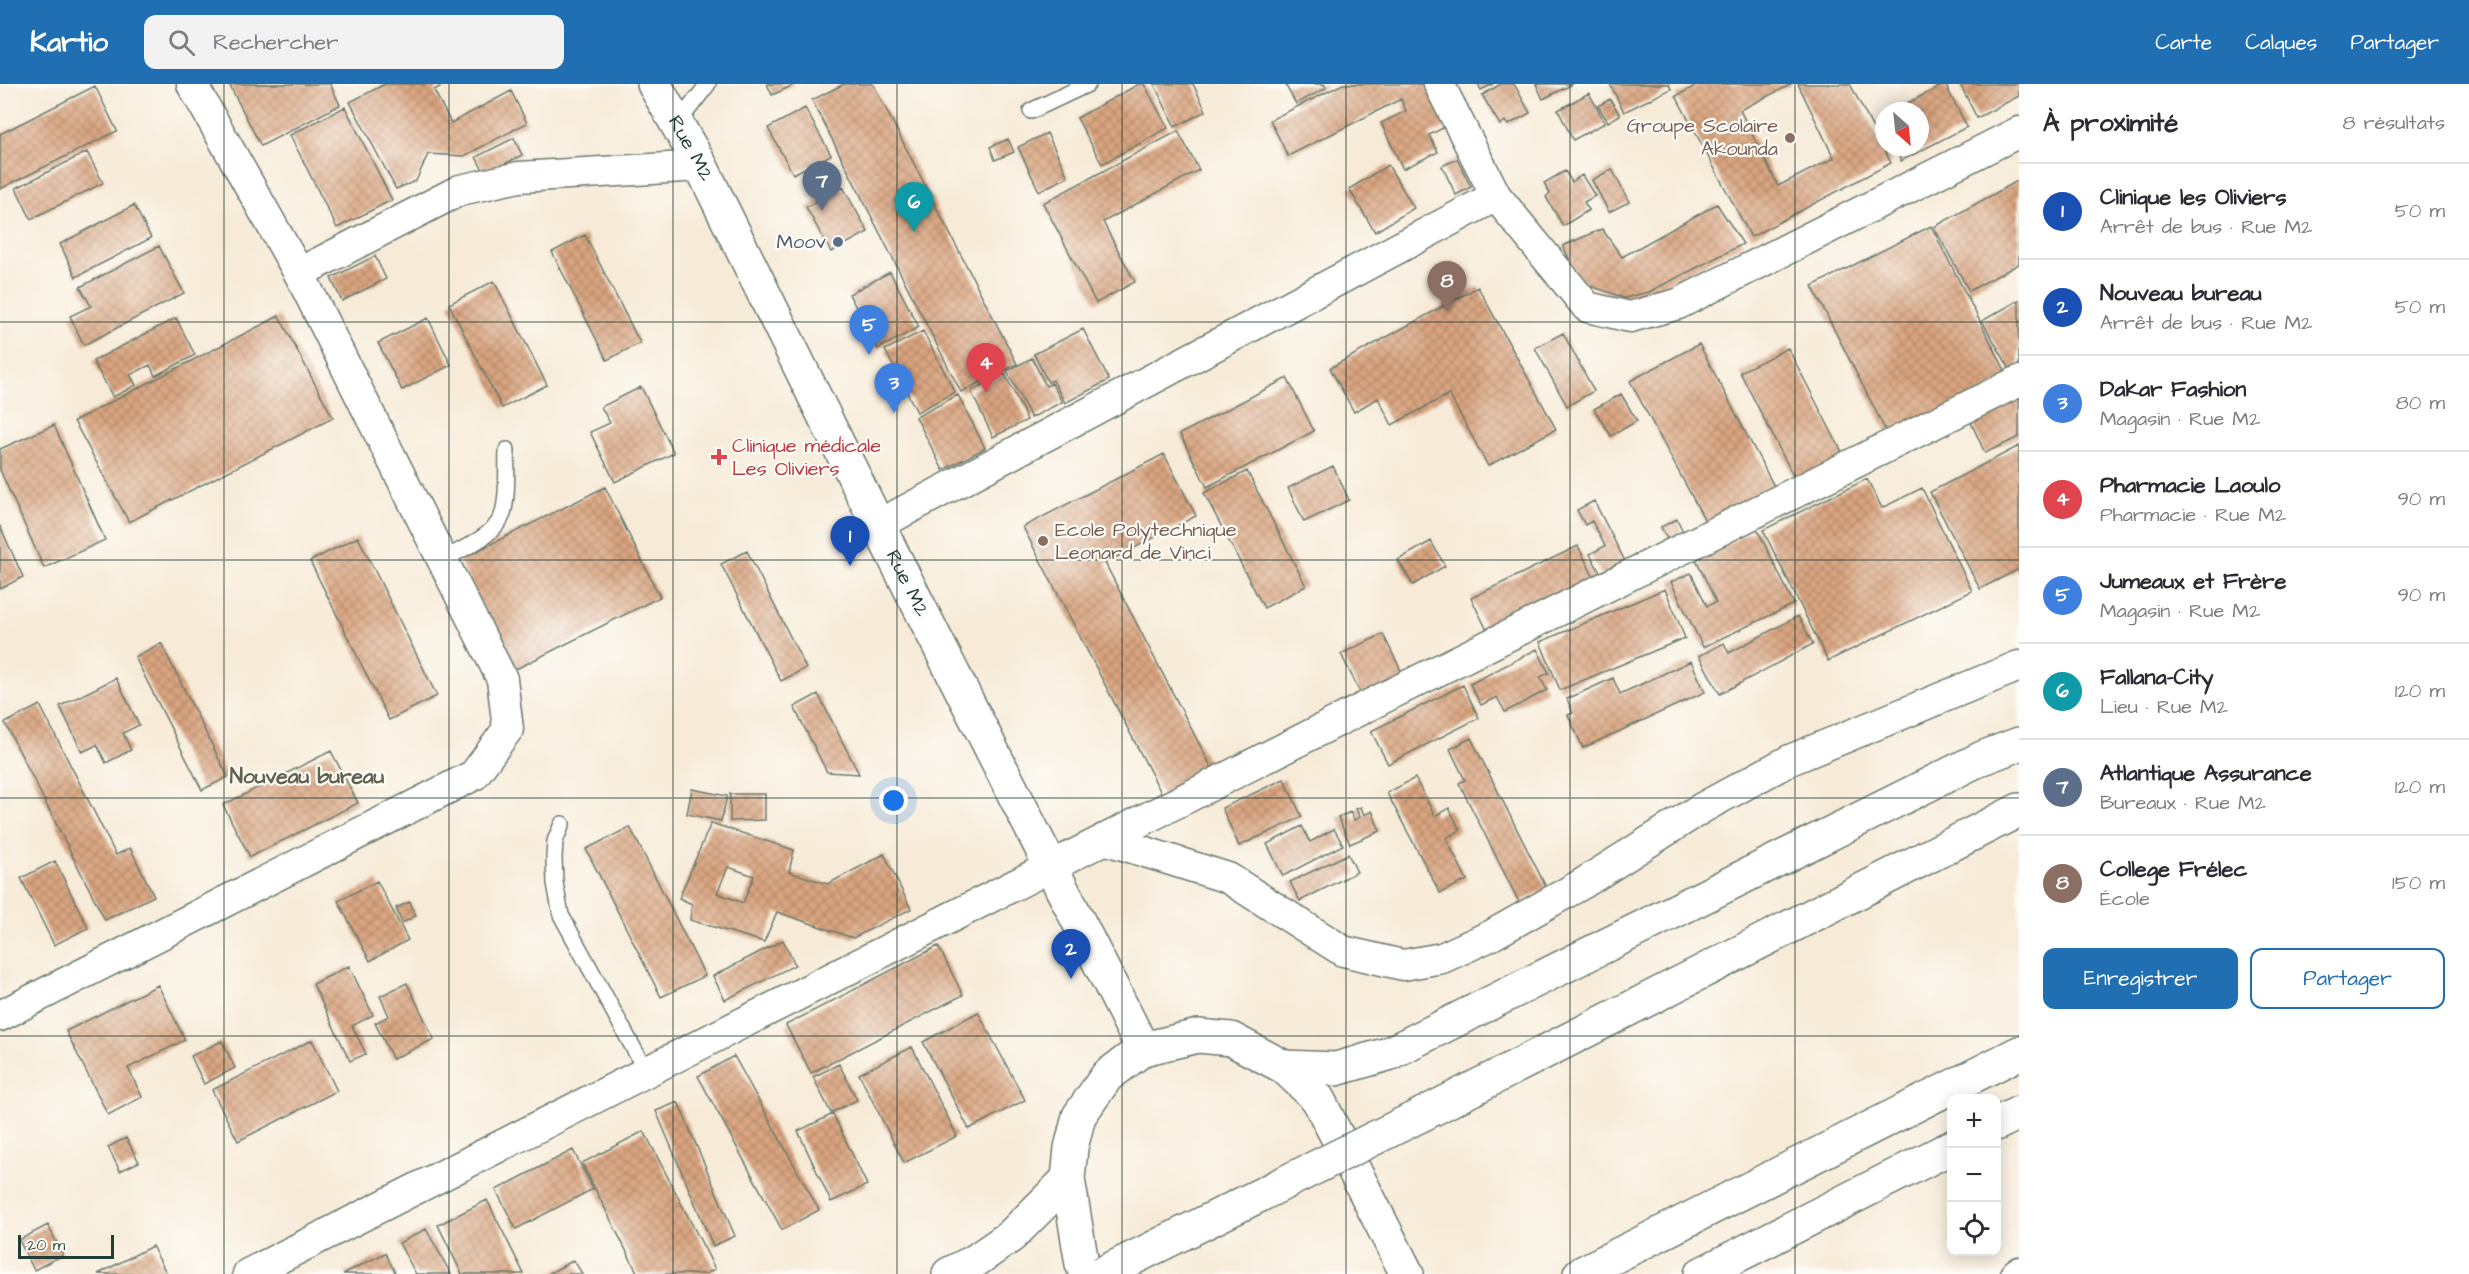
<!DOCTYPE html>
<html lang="fr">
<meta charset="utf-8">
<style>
body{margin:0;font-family:"Architects Daughter",sans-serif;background:#f2f2f3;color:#2b2b33}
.controls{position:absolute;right:18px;bottom:18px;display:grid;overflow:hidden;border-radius:12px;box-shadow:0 3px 15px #0003}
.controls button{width:54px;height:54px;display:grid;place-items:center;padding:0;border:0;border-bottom:2px solid #e1e1e2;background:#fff;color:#2b2b33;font:30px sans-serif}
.compass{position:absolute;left:1875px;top:18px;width:54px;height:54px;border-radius:50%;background:#fff;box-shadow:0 3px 15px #0003;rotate:153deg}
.scale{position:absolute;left:18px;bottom:15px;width:96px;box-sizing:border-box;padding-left:6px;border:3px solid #1f3d34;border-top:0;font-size:16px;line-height:21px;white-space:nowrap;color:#1f3d34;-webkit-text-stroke:4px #fdfcf7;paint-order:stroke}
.you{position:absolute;left:894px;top:717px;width:21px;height:21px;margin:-15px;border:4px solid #fff;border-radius:50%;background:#1a73e8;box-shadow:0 0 0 9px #1a73e833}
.badge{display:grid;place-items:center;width:39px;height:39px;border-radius:50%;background:#1f6fb2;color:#fff;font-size:20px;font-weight:700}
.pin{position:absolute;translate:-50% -50px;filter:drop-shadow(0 2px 3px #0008)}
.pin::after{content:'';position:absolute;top:32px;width:21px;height:18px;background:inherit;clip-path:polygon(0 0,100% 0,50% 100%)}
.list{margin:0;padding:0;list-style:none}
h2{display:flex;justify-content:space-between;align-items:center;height:78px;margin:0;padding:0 24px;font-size:26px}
h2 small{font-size:20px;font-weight:400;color:#7c7c81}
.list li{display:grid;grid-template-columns:39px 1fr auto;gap:18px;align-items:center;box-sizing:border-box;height:96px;padding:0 24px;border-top:2px solid #e1e1e2}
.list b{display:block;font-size:22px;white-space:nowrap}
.list p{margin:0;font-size:20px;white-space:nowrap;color:#7c7c81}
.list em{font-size:20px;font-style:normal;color:#7c7c81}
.actions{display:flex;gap:12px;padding:18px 24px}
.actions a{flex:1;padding:14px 0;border:2px solid #1f6fb2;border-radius:12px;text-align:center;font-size:21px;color:#1f6fb2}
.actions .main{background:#1f6fb2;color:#fff}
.icon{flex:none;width:33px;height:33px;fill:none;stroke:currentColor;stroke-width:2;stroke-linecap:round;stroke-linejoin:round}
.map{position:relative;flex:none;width:2019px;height:1190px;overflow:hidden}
header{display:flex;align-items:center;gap:36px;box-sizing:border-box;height:84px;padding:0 30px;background:#1f6fb2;color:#fff}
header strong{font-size:28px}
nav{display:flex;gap:33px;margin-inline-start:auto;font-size:21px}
.search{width:420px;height:54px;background:#f2f2f3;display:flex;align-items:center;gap:15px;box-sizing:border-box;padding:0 21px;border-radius:12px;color:#7c7c81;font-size:22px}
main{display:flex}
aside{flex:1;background:#fff}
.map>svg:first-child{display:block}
.building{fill:url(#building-cross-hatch);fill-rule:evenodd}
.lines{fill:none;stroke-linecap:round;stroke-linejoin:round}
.service-casing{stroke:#6b7a6d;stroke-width:18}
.minor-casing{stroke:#6b7a6d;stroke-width:33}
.secondary-casing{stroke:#6b7a6d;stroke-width:36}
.motorway-casing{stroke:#6b7a6d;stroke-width:36}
.service{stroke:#fff;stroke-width:15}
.minor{stroke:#fff;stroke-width:30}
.secondary{stroke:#fff;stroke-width:33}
.motorway{stroke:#fff;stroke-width:33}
.motorway-bridge-casing{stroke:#6b7a6d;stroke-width:36;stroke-linecap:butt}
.motorway-bridge{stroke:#fff;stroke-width:33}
.grid{fill:none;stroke:#1f3d34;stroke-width:1.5;stroke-opacity:0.55}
.education-dot{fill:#8d6e63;stroke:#fdfcf7;stroke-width:2}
.service-dot{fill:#5c6f8a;stroke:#fdfcf7;stroke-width:2}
.health-dot{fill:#e0444e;stroke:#fdfcf7;stroke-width:2}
.labels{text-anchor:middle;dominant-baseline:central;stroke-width:4.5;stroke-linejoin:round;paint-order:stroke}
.education-label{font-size:20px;fill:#785e54;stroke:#fdfcf7;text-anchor:end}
.street-label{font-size:20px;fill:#1f3d34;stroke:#fdfcf7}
.service-label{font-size:20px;fill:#4e5e75;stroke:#fdfcf7;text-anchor:end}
.health-label{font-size:20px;fill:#be3a42;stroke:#fdfcf7;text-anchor:start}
.neighbourhood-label{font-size:21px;font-weight:bold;fill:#61614f;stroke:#fdfcf7}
</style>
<header>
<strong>Kartio</strong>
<div class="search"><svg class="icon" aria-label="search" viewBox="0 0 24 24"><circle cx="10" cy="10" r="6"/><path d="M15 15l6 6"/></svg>Rechercher</div>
<nav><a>Carte</a><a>Calques</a><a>Partager</a></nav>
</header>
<main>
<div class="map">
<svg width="2019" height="1190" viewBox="0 0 2019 1190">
<defs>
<pattern id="building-cross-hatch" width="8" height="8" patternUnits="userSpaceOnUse" patternTransform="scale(1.5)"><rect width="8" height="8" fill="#dba580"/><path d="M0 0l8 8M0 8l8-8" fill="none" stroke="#b1886a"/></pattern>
</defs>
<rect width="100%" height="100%" fill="#fdfcf7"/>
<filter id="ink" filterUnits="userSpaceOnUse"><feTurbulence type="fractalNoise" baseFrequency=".0167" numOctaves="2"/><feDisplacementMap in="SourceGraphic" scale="12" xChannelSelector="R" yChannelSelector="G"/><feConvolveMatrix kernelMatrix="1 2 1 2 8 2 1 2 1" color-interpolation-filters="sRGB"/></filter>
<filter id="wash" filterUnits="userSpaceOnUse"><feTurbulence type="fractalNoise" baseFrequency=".008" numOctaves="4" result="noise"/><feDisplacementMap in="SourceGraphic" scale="24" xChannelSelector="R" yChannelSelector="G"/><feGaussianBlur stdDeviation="1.35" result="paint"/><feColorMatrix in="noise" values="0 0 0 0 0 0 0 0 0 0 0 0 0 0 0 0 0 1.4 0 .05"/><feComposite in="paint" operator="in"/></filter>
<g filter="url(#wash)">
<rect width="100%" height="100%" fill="#f7ebd8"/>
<g id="blocks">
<path class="building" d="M229 0H330L340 21 261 62Z
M385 0H445L434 6 451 39 511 7 527 39 464 72 428 70 416 97 396 105 350 18Z
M767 0H796L772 11Z
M844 0H873L1017 280 961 308 812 16Z
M1139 0H1144L1168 44 1102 80 1077 34Z
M1154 0H1193L1206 27 1175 43Z
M1285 0H1324L1326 4 1296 20Z
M1343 0H1426L1447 42 1429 51 1438 68 1403 85 1381 39 1406 27 1401 15 1288 72 1270 36Z
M1478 0H1493L1481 6Z
M1501 0H1514L1530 29 1508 41 1505 37 1500 41 1482 11Z
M1536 0H1573L1543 15Z
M1610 0H1669L1671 5 1624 28Z
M1699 0H1792L1740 26 1778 102 1834 74 1798 0H1850L1891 79 1751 153 1676 12Z
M1945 0 1967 43 1901 77 1895 63H1920V27H1892Z
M1960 0H2019V12L1977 34Z
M95 2 117 47 0 105V50Z
M1589 9 1605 39 1573 56 1558 26Z
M1610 15 1620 31 1608 38 1598 22Z
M345 23 392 116 337 144 290 51Z
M805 24 831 71 793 90 768 44Z
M1178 47 1199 86 1103 138 1135 198 1096 219 1043 119Z
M1047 49 1068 93 1039 107 1018 63Z
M514 54 522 71 485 90 476 73Z
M1008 55 1014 68 995 76 990 63Z
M87 68 103 99 31 135 16 104Z
M1457 75 1471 103 1456 111 1442 82Z
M1388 81 1414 124 1375 148 1349 105Z
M1612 85 1629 118 1609 128 1592 96Z
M1565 87 1572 98 1582 91 1595 112 1584 118 1589 126 1563 142 1546 113 1550 109 1544 99Z
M2019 96V180L1969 207 1934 143Z
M843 103 868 148 831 168 806 123Z
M1717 120 1743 160 1649 208 1624 214 1580 198 1563 162 1602 145 1622 173Z
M134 121 151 154 76 193 60 160Z
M1931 142 2009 294 1890 355 1812 202Z
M585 151 640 259 607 276 552 168Z
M159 162 184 209 84 261 70 232 91 222 80 203Z
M375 172 386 195 342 217 331 194Z
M890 188 919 243 878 265 849 210Z
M494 197 547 301 502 324 449 220Z
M1478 203 1556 345 1488 382 1449 310 1392 341 1378 314 1354 328 1330 284Z
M2019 216V283L2011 287 1982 237Z
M279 232 333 334 129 438 74 337Z
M176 234 195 271 155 292 150 281 130 291 136 301 113 313 93 277Z
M428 234 451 281 402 306 378 259Z
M1083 245 1109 296 1065 319 1053 296 1048 298 1034 270Z
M923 247 955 308 917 328 885 266Z
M1563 249 1594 307 1567 322 1535 264Z
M1699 260 1777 408 1709 444 1630 297Z
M1788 264 1847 378 1799 403 1740 288Z
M1032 274 1046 302 1052 299 1062 318 1031 334 1007 287Z
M1005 290 1027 336 993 353 971 307Z
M1287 294 1314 347 1207 403 1180 350Z
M641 303 674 369 615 398 590 348 610 339 601 323Z
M1621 310 1637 337 1611 352 1594 325Z
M958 311 985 364 943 386 916 333Z
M2019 313V353L1985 369 1970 336Z
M54 341 105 456 44 484 0 386V365Z
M2019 362V485L1980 505 1930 408Z
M1164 370 1196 432 1105 479 1217 694 1167 720 1023 443Z
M1333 382 1349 416 1304 438 1288 404Z
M1247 387 1306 502 1264 524 1204 409Z
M1867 395 1882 424 1922 404 1972 507 1828 577 1763 446Z
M605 403 660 513 514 586 459 476Z
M1594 417 1629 485 1605 498 1590 470 1605 462 1592 437 1585 441 1577 426Z
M1677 435 1687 456 1672 464 1661 443Z
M0 442 23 493 0 505Z
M1757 445 1794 520 1703 563 1671 498 1691 489 1707 522 1716 518 1696 475Z
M358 453 437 612 389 636 310 477Z
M1431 457 1445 482 1413 501 1398 476Z
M1578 462 1596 498 1489 550 1471 514Z
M747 467 806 584 781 597 721 480Z
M1665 505 1685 554 1560 606 1540 558Z
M1798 532 1813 560 1720 610 1699 572 1724 559 1729 569Z
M1383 550 1406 597 1365 618 1341 570Z
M161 559 228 693 202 706 135 573Z
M1537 565 1549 589 1540 593 1547 606 1505 628 1497 613 1481 621 1470 600Z
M1691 577 1705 608 1583 664 1568 631 1573 629 1567 615 1613 594 1620 610Z
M116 594 139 641 123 649 131 666 106 679 97 661 82 668 60 622Z
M1463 601 1479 634 1388 680 1371 647Z
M818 610 859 690 827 688 794 623Z
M40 621 116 771 130 764 154 812 105 836 5 639Z
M1471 654 1547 805 1519 818 1459 699 1465 696 1450 665Z
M331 667 358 719 250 773 223 721Z
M1415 694 1435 732 1449 724 1460 746 1446 754 1467 796 1440 809 1387 709Z
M1284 695 1302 733 1239 762 1222 724Z
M692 705 727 712 721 737 687 730Z
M730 710H765V736L730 737Z
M1361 723 1364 731 1372 727 1380 747 1350 760 1338 733 1351 728 1354 736 1360 733 1356 725Z
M711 739 794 766 789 788 828 800 884 770 911 825 853 854 777 828 764 858 690 836 692 820 679 814ZM728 783 754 792 743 819 717 809Z
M1302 742 1310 758 1334 745 1343 761 1283 792 1267 760Z
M630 743 705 892 661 913 586 765Z
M1348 770 1357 788 1300 817 1290 798Z
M55 777 88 844 54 861 21 794Z
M377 797 408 856 370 877 338 817Z
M410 818 416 832 402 839 396 824Z
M783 856 795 881 725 916 713 892Z
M938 862 963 911 811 989 786 941Z
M349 882 373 931 352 942 366 970 350 977 313 900Z
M407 899 434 955 393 975 375 939 389 932 380 912Z
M158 901 185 956 128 984 142 1013 108 1031 66 947Z
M978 928 1025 1016 969 1045 923 958Z
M312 956 337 1007 238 1057 212 1006Z
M222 957 235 984 204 1000 191 972Z
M912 963 957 1052 904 1079 859 990Z
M734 972 819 1126 782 1146 698 992Z
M839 980 857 1016 831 1029 813 993Z
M678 1018 735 1152 713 1162 656 1027Z
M833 1030 867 1101 831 1118 798 1047Z
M644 1047 715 1185 706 1190H638L582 1079Z
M126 1054 139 1078 120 1087 108 1063Z
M573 1066 593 1105 516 1145 496 1106Z
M487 1116 524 1190H462L438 1141Z
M48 1141 63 1171 34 1186 19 1156Z
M426 1145 451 1190H416L399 1159Z
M152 1162 167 1190H98Z
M385 1169 396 1190H343Z
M574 1176 582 1190H548Z"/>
</g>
</g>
<g filter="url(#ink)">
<use href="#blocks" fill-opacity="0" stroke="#6b7a6d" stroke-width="1.5"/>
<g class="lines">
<defs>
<path id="service" d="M1031 27 1088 0
M677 40 708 0
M443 476C461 465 488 455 500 436 509 422 506 383 507 366
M562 740 555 757 554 774 555 799 561 831 647 989"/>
<path id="minor" d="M1439 0 1496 112 1587 223 1630 233 1678 220 2019 48
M299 189 460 106 519 93 701 82
M878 441 1496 112
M1104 755 1228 794 1343 867 1403 881 1442 874 1490 852 1582 800 1702 724 1790 676 2019 582
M0 932 474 691 508 645 502 595 299 189 192 0
M248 1190 1391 610 2019 297
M2016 1190 2019 1188"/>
<g id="secondary">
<path id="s1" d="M654 0 701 82 878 441 1143 965"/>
<path d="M1087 1190 1082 1180 1068 1095 1071 1064 1079 1032 1107 992 1143 965 1198 952 1231 955 1284 983 1318 1015 1407 1190"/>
</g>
<path id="motorway" d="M1284 983 1336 985 1388 970 1982 674 2019 660
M1423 1030 2019 726
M1996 1040 2019 1029
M949 1190 975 1177 1011 1152 1068 1095
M1580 1190 2019 969
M1701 1190 1952 1063"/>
</defs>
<use href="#service" class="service-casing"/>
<use href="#minor" class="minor-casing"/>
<use href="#secondary" class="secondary-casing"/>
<use href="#motorway" class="motorway-casing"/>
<use href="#service" class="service"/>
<use href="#minor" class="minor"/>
<use href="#secondary" class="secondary"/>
<use href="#motorway" class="motorway"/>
<defs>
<path id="motorway-bridge" d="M1101 1190 1423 1030"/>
</defs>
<use href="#motorway-bridge" class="motorway-bridge-casing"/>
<use href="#motorway-bridge" class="motorway-bridge"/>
</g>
</g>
<path class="grid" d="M224 0V1190M449 0V1190M673 0V1190M897 0V1190M1122 0V1190M1346 0V1190M1570 0V1190M1795 0V1190M0 238H2019M0 476H2019M0 714H2019M0 952H2019"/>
<g class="education-dot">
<circle cx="1790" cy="54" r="6"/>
<circle cx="1043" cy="457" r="6"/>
</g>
<circle class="service-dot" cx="838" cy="158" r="6"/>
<path class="health-dot" d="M716 364h6v6h6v6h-6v6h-6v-6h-6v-6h6z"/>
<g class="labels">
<g class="education-label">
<text x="1778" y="42">Groupe Scolaire<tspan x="1778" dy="23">Akounda</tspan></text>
<text x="1055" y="446" text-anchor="start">Ecole Polytechnique<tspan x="1055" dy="23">Leonard de Vinci</tspan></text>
</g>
<g class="street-label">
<text stroke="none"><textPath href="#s1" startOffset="74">Rue M2</textPath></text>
<text stroke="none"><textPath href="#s1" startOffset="560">Rue M2</textPath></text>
</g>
<g class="service-label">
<text x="826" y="158">Moov</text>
</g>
<g class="health-label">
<text x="732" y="362">Clinique médicale<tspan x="732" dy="23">Les Oliviers</tspan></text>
</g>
<g class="neighbourhood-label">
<text x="307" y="692">Nouveau bureau</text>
</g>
</g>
</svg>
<div class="controls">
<button>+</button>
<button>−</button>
<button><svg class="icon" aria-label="locate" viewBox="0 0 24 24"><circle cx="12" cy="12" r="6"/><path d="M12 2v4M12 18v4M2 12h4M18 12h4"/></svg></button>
</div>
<svg class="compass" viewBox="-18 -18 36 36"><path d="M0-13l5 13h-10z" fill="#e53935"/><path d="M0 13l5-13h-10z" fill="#7c7c81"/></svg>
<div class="scale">20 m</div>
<div class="you"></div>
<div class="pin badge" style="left:850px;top:482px;background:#1a4fb4">1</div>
<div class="pin badge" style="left:1071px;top:895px;background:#1a4fb4">2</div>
<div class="pin badge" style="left:894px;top:329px;background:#3f7fe0">3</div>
<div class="pin badge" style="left:986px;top:309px;background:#e0444e">4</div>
<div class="pin badge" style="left:869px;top:271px;background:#3f7fe0">5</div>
<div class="pin badge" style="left:914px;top:148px;background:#0f9aa8">6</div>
<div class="pin badge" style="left:822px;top:127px;background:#5c6f8a">7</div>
<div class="pin badge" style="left:1447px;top:227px;background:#8d6e63">8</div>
</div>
<aside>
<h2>À proximité<small>8 résultats</small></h2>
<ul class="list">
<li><span class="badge" style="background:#1a4fb4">1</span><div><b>Clinique les Oliviers</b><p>Arrêt de bus · Rue M2</p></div><em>50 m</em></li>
<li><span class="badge" style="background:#1a4fb4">2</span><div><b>Nouveau bureau</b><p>Arrêt de bus · Rue M2</p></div><em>50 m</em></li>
<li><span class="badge" style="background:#3f7fe0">3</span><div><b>Dakar Fashion</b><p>Magasin · Rue M2</p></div><em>80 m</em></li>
<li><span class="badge" style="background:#e0444e">4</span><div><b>Pharmacie Laoulo</b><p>Pharmacie · Rue M2</p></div><em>90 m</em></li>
<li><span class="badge" style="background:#3f7fe0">5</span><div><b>Jumeaux et Frère</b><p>Magasin · Rue M2</p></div><em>90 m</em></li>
<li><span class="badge" style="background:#0f9aa8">6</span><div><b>Fallana-City</b><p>Lieu · Rue M2</p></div><em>120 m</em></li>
<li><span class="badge" style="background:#5c6f8a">7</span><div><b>Atlantique Assurance</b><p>Bureaux · Rue M2</p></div><em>120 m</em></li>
<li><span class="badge" style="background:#8d6e63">8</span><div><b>College Frélec</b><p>École</p></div><em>150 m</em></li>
</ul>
<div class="actions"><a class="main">Enregistrer</a><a>Partager</a></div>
</aside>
</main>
